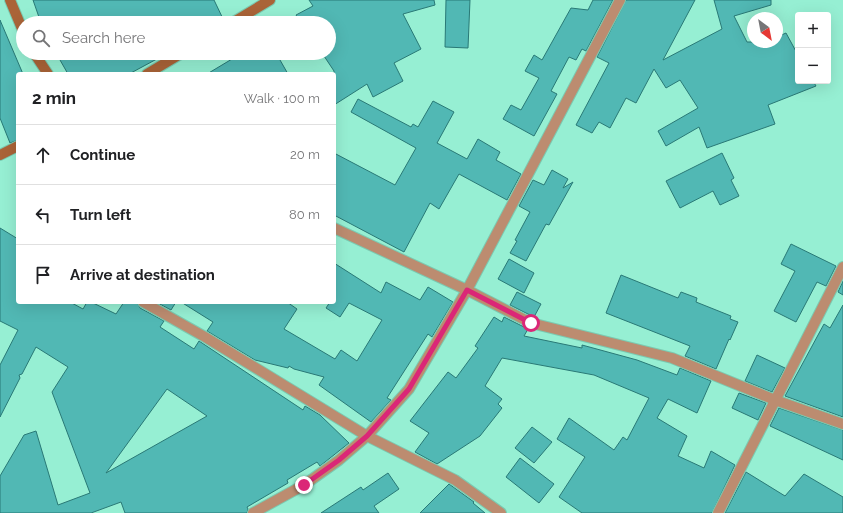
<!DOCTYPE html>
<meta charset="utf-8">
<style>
body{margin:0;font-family:Raleway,sans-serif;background:#f2f2f2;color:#202124}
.controls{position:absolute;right:12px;top:12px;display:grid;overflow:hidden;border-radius:4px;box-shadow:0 4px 16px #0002}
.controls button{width:36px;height:36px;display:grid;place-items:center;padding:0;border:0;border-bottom:1px solid #e0e0e0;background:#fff;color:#202124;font:20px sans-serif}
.compass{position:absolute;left:747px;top:12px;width:36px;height:36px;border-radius:50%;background:#fff;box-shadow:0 4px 16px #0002;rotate:148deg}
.stop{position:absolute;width:12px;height:12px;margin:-9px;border:3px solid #db2777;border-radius:50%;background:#fff}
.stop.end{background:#db2777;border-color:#fff;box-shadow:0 1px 4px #0008}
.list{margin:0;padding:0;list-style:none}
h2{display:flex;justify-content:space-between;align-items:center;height:52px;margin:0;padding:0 16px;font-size:17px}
h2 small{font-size:13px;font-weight:400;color:#757577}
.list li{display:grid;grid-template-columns:26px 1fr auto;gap:12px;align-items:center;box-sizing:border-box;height:60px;padding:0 16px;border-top:1px solid #e0e0e0}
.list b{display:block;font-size:15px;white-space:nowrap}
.list em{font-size:13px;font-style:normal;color:#757577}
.icon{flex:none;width:22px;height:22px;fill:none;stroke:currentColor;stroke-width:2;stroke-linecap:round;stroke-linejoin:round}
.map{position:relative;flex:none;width:843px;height:513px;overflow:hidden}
.search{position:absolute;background:#fff;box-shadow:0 4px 16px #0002;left:16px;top:16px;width:320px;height:44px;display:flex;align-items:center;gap:10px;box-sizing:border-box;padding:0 14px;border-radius:22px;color:#757577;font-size:15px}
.panel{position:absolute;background:#fff;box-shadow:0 4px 16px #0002;left:16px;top:72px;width:320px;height:232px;border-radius:4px}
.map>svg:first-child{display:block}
.building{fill:#51b8b4;stroke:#297976;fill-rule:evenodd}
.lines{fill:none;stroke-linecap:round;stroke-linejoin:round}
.street-casing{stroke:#7bcab1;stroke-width:12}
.secondary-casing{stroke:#7bcab1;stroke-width:12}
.street{stroke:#bc8c70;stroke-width:10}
.secondary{stroke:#aa6438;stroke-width:10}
.route{stroke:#db2777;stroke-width:5}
</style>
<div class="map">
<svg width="843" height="513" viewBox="0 0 843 513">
<rect width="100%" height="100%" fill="#96efd3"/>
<path class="building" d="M33 0H214L225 23H41Z
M309 0H434L435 5 403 14 421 49 394 63 403 81 373 97 367 84 334 105V71L322 53H329V23H301L296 15 313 6Z
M446 0H470L468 48 445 47Z
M593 0H613L586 51 582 49 576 60 569 57 551 91 557 94 534 136 503 119 511 105 521 110 539 78 525 71 534 55 542 60 571 8 588 10Z
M626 0H695L663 60 722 29 714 0H771V5L734 16 747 42H777V37L786 33 798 55V81H813L816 86 768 105 775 124 707 148 699 127 666 146 658 131 698 108 680 80 666 88 654 69 636 103 626 98 610 128 599 122 592 133 576 125 609 63 597 57Z
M0 20 23 74H18V140L10 143 0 118Z
M56 53H168L129 74H68Z
M242 53H276L288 74H207Z
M358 99 411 127 413 124 418 127 433 101 454 112 437 143 467 159 478 139 500 152 496 160 521 174 507 200 459 174 439 209 430 203 404 252 334 215V153L395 185 416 148 351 112Z
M722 153 734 178 731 180 739 196 720 205 713 191 680 208 666 181Z
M552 170 568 179 563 188 573 182 549 225 546 224 526 261 510 253 517 241 515 240 530 212 519 206 533 180 544 185Z
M0 228 18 239V302H70L83 309 87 302H91L116 314 124 302H137L140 308 164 321 160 327 194 349 199 341 202 343 303 410 305 406 320 415 349 443 320 466 317 462 287 480 288 483 247 507 248 509 247 513H125L121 502 91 513H0V476L24 435 36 431 58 505 90 493 52 392 68 367 36 347 22 374 19 375 20 378 0 417V365L18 330 0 321ZM167 389 207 416 106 473Z
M791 244 836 266 826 286 817 282 796 322 774 311 795 271 781 264Z
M509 259 534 273 524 293 498 279Z
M334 263 381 293 386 282 420 300 428 287 453 302 432 337 428 334 387 398 391 400 371 422 319 385 324 377 294 369 289 366 288 368 255 360 207 331 213 322 181 302H287L297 309 284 329 335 359 341 350 357 361 382 320 349 303 340 317 326 308 330 302H334Z
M621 275 678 298 681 292 697 298 696 302 731 316 730 319 738 322 730 340 729 339 716 369 685 356 690 346 606 313Z
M843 281V295L838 292Z
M517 292 541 304 534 317 510 305Z
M156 302H176L171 310Z
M843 305V417L785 396 824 324 830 328Z
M494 317 502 322 504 317 528 329 524 336 582 348V345L637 360 677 375 680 368 711 381 697 413 668 399 657 418 687 436 678 456 704 468 711 451 735 465 712 513H582L559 497 585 457 557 439 569 418 614 450 623 437 627 440 649 398 594 375 502 358 485 386 502 399 498 404 502 408 480 436 437 464 415 452 429 433 410 421 448 372 456 378 478 348 475 346Z
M757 355 785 368 772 392 745 381Z
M739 393 766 403 758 420 732 408Z
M779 408 843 430V460L770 426Z
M532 427 552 442 534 463 515 448Z
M520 458 554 484 539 503 506 477Z
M746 472 785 496 804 474 843 497V513H725Z
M388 473 399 489 374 506 379 513H321L361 487 363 490Z
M449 484 474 502 473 503 485 513H420Z"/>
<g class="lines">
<defs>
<path id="street" d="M334 228 467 290 531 323 672 358 775 400 843 424
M143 302 205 337 367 436 455 480 501 513
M253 513 304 485 339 460 367 436 409 389 467 290 620 0
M718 513 843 267"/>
<path id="secondary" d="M10 0 23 31
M232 23 270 0
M34 53 48 74
M147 74 182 53
M0 155 18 146"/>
</defs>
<use href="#street" class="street-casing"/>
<use href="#secondary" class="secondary-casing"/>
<use href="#street" class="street"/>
<use href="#secondary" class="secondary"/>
</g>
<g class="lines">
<path class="route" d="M304 485 339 460 367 436 409 389 467 290 531 323"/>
</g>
</svg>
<div class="controls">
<button>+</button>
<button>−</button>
</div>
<svg class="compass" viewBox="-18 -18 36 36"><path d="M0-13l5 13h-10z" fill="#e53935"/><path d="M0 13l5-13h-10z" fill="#757577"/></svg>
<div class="stop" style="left:531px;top:323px"></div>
<div class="stop end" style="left:304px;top:485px"></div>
<div class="search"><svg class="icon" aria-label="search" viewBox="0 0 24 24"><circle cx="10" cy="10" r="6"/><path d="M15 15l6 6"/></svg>Search here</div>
<section class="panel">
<h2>2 min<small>Walk · 100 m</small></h2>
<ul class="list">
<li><svg class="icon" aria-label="ahead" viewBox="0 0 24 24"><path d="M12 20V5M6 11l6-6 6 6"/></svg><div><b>Continue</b></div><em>20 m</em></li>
<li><svg class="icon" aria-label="left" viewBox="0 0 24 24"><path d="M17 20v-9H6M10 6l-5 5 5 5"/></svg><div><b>Turn left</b></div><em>80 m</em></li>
<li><svg class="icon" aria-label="arrive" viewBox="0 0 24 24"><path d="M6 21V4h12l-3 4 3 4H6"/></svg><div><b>Arrive at destination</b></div></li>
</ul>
</section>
</div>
